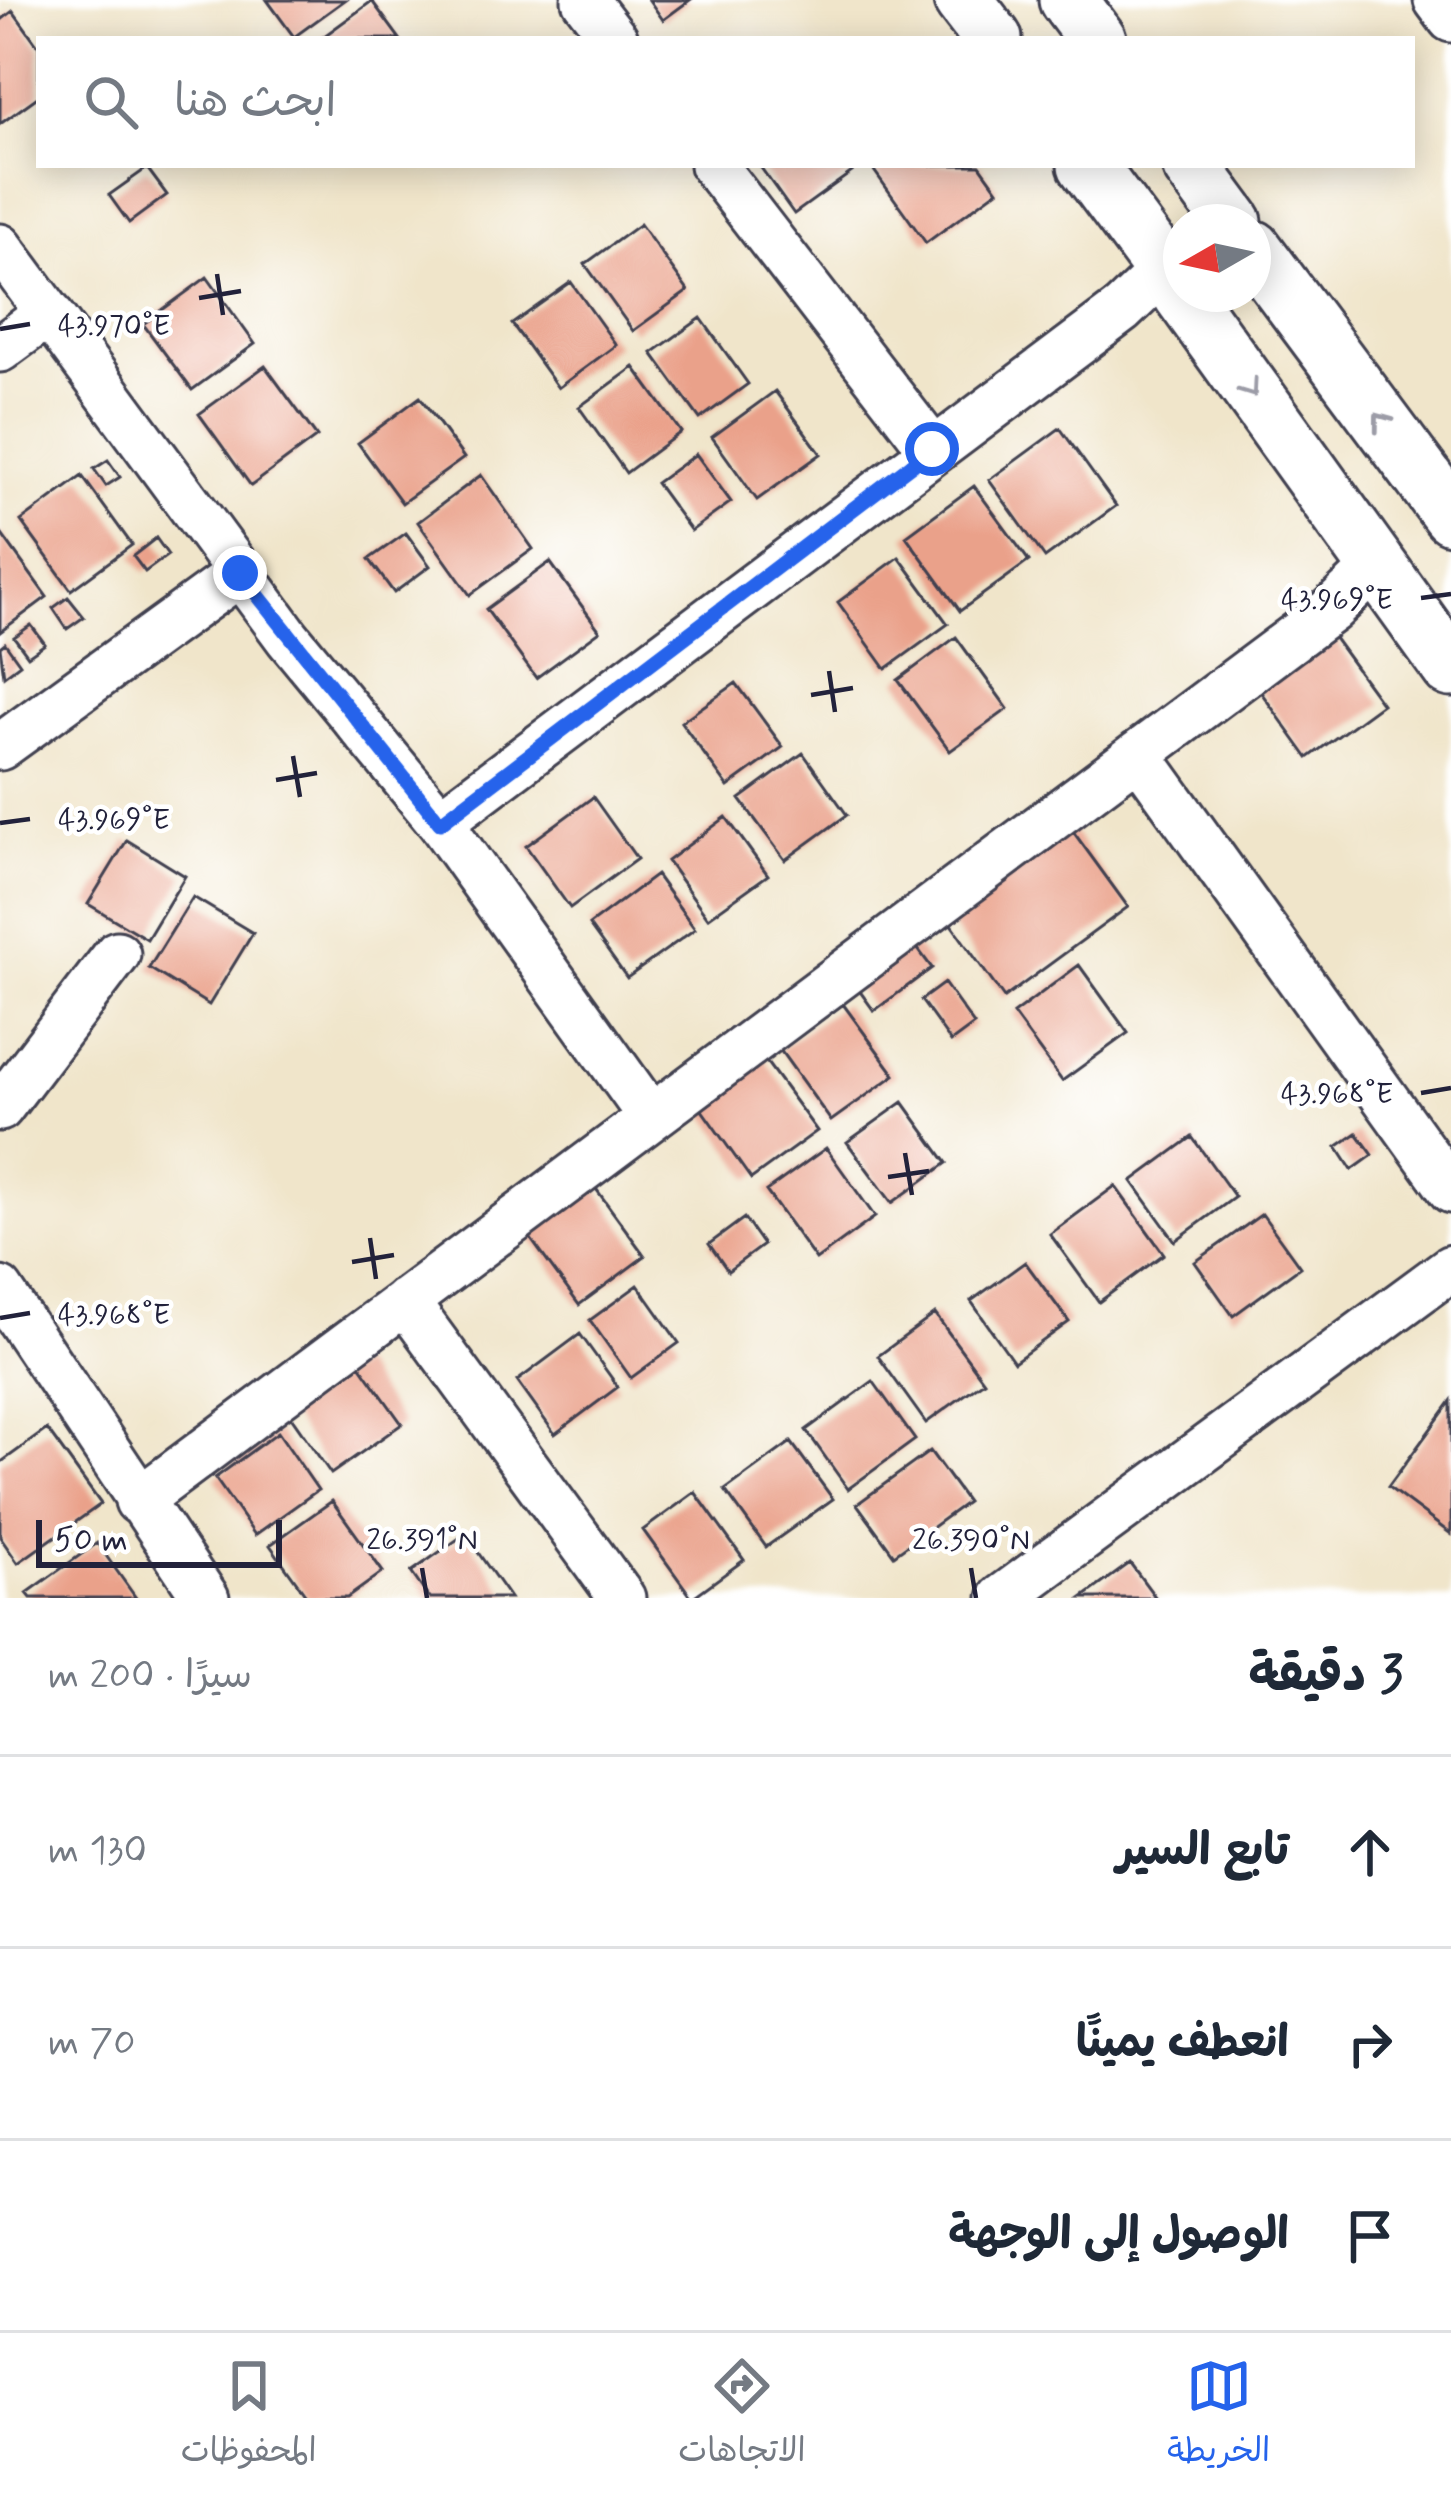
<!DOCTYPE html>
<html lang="ar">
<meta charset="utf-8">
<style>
body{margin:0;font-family:Mynerve,"Playpen Sans Arabic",sans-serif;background:#f2f2f3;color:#1f2937;direction:rtl}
.compass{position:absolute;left:1163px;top:204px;width:108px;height:108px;border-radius:50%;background:#fff;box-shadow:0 6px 30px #0003;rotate:261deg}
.scale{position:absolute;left:36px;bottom:30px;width:246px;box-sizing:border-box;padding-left:12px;border:6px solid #22223b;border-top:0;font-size:33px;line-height:42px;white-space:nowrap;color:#22223b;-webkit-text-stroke:9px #fff;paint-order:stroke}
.stop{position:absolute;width:36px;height:36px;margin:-27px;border:9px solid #2563eb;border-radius:50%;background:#fff}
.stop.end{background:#2563eb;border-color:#fff;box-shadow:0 3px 12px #0008}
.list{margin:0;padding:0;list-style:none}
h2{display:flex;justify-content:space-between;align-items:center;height:156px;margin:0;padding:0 48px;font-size:51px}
h2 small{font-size:39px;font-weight:400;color:#747a83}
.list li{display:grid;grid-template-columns:78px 1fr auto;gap:36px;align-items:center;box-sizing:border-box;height:192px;padding:0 48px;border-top:3px solid #e0e1e3}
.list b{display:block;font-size:45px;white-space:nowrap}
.list em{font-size:39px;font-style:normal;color:#747a83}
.icon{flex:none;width:66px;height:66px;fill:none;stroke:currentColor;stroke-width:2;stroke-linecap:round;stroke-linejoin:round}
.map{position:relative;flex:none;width:1451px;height:1598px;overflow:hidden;direction:ltr}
.search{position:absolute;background:#fff;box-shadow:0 6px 30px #0003;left:36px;right:36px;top:36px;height:132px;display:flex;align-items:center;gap:30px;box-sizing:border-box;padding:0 42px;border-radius:0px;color:#747a83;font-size:45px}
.sheet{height:732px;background:#fff}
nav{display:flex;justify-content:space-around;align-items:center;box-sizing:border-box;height:168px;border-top:3px solid #e0e1e3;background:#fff;font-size:33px;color:#747a83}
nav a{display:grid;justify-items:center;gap:6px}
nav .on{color:#2563eb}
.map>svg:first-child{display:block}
.building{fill:#eaa18a}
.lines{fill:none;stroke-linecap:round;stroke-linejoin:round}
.minor-casing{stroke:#413f50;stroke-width:51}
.major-casing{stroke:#413f50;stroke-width:63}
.minor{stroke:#fff;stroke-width:45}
.major{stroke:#fff;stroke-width:57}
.oneway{stroke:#9c9ca7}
.route{stroke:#2563eb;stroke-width:15}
.ticks{fill:none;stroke:#22223b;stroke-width:4.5}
.ticks-label{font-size:30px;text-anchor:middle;fill:#22223b;stroke:#fff;stroke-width:9;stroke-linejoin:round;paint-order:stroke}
</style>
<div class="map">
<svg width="1451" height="1598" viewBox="0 0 1451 1598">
<rect width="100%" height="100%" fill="#fff"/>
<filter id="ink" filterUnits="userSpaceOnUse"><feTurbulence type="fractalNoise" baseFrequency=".00833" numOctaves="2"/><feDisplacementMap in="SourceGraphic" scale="24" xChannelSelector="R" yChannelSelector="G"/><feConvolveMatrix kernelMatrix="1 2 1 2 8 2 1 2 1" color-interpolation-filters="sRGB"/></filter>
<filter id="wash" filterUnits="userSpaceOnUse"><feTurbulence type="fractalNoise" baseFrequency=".004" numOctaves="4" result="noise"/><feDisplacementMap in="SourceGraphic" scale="48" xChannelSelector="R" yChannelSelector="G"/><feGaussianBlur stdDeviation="2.7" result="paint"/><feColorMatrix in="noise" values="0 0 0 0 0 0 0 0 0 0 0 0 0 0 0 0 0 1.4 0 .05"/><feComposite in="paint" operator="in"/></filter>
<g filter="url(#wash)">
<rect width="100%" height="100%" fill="#f0e5ca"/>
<g id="blocks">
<path class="building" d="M267 0H345L294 37Z
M649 0H690L663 20Z
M372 1 400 39H320Z
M13 11 39 47V96L0 124V21Z
M759 165H847L852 172 794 214Z
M878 165H980L998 190 926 243 873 169Z
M147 168 167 195 129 223 109 195Z
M640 224 688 291 633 331 585 264Z
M207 277 255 344 192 390 143 324Z
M571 282 616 345 558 388 512 324Z
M701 318 748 384 700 419 652 353Z
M265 366 317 437 251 486 199 414Z
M634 367 681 432 626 473 579 407Z
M775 391 821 454 757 500 712 437Z
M420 397 464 458 402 503 358 443Z
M1060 428 1116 506 1045 558 989 480Z
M696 454 731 502 691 531 656 483Z
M108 460 120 477 106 486 94 469Z
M481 475 533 549 470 595 418 522Z
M82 476 132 545 71 590 21 521Z
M974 486 1029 561 960 611 906 536Z
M0 532 47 597 0 632Z
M406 533 430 566 394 593 369 559Z
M156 538 168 555 145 572 133 556Z
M899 557 948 624 886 669 838 602Z
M550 562 600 631 536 678 486 609Z
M68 597 84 617 67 629 53 608Z
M1323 623 1382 704 1308 758 1250 677Z
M31 625 45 644 28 656 14 637Z
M956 637 1008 709 950 751 898 680Z
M5 643 20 664 4 676 0 647Z
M736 683 783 747 728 787 681 722Z
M803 753 847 815 785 860 740 799Z
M593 797 637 859 570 908 526 846Z
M726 817 768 875 708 918 667 861Z
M1072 830 1128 907 1004 998 948 920Z
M127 840 185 876 147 939 88 904Z
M656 875 695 929 627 978 589 925Z
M193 897 253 933 209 1005 149 968Z
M909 937 932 968 874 1011 851 979Z
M1079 965 1128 1033 1062 1081 1013 1014Z
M944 983 974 1025 951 1042 921 1000Z
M843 1004 895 1075 831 1121 780 1050Z
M762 1056 817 1131 751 1179 697 1103Z
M903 1102 947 1163 892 1203 847 1142Z
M1357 1133 1373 1155 1352 1170 1337 1147Z
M1192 1137 1235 1197 1175 1241 1132 1181Z
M826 1148 875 1217 816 1260 766 1191Z
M594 1186 645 1256 579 1305 528 1235Z
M1115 1186 1164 1254 1099 1302 1050 1234Z
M1262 1214 1300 1267 1233 1316 1195 1262Z
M744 1218 763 1245 728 1271 709 1244Z
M1025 1262 1069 1322 1014 1362 971 1301Z
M638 1285 679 1343 631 1378 590 1320Z
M935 1314 984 1381 926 1423 878 1356Z
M580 1334 618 1387 555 1434 517 1381Z
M360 1365 402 1424 331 1474 290 1415Z
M873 1381 915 1440 848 1489 806 1430Z
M1451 1401V1534L1388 1487Z
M47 1429 101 1504 18 1563 0 1537V1463Z
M278 1432 318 1490 255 1535 215 1478Z
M791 1442 833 1499 766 1547 725 1490Z
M930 1451 967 1502 894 1555 857 1504Z
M695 1492 744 1560 692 1598 643 1530Z
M332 1501 383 1572 347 1598H308L270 1545Z
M465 1534 510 1598H429L411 1572Z
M97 1543 136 1598H31L27 1593Z
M1130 1563 1156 1598H1082Z"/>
</g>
</g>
<g filter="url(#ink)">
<use href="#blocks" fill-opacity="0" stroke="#413f50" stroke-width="3"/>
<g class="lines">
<defs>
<path id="minor" d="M585 0 615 39
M1437 0 1451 19
M713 165 932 449
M0 247 288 638 440 822 651 1117
M0 349 49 313
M0 747 240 573
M1138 754 1451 1190
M440 822 1122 310 1165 269
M0 1108 117 954
M0 1290 206 1598
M405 1301 622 1598
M138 1501 1331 610 1376 567
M1002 1598 1451 1268"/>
<path id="major" d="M963 0 993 39
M1068 0 1097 39
M1087 165 1181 292
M1191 165 1233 222
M1253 249 1451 515
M1182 294 1451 668"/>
</defs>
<use href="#minor" class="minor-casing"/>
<use href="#major" class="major-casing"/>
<use href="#minor" class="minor"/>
<use href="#major" class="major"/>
</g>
<defs><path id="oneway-chevron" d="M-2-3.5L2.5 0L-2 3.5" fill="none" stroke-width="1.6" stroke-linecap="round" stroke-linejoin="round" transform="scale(3)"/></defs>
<g class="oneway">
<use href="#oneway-chevron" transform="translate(1250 389) rotate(55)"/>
<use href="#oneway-chevron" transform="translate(1381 421) rotate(-127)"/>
</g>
</g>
<g class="lines" filter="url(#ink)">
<path class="route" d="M240 573 440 823 932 449"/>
</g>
<path class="ticks" d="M217 274 223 315M199 298 241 291M0 329 30 324M1421 598 1451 594M829 671 835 712M811 695 853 688M293 756 300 797M276 780 317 773M0 823 30 819M1421 1093 1451 1088M905 1153 912 1195M888 1177 929 1171M370 1238 376 1279M352 1262 394 1255M0 1318 30 1313M422 1568 427 1598M971 1568 976 1598"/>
<g class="ticks-label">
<text x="114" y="335">43.970°E</text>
<text x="1337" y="609">43.969°E</text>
<text x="114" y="829">43.969°E</text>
<text x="1337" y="1103">43.968°E</text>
<text x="114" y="1324">43.968°E</text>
<text x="422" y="1549">26.391°N</text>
<text x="971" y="1549">26.390°N</text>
</g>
</svg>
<svg class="compass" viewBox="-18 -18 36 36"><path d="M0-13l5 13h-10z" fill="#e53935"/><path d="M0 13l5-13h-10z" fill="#747a83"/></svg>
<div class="scale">50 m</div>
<div class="stop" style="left:932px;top:449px"></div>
<div class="stop end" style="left:240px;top:573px"></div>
<div class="search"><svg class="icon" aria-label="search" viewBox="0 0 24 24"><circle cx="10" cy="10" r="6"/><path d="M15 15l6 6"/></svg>ابحث هنا</div>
</div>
<section class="sheet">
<h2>3 دقيقة<small>سيرًا · 200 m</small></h2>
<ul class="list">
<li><svg class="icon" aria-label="ahead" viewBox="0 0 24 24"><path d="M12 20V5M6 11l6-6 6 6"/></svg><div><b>تابع السير</b></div><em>130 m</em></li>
<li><svg class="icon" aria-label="right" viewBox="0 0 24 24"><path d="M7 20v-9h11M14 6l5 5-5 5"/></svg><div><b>انعطف يمينًا</b></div><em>70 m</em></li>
<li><svg class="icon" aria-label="arrive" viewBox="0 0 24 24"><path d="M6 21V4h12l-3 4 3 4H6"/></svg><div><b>الوصول إلى الوجهة</b></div></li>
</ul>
</section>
<nav>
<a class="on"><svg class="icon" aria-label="map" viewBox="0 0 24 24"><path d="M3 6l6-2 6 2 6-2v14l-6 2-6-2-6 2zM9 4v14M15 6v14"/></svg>الخريطة</a>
<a><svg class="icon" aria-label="directions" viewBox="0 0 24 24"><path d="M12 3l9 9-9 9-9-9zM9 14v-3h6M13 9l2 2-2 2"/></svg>الاتجاهات</a>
<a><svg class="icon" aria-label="saved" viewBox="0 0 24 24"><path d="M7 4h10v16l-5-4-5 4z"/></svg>المحفوظات</a>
</nav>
